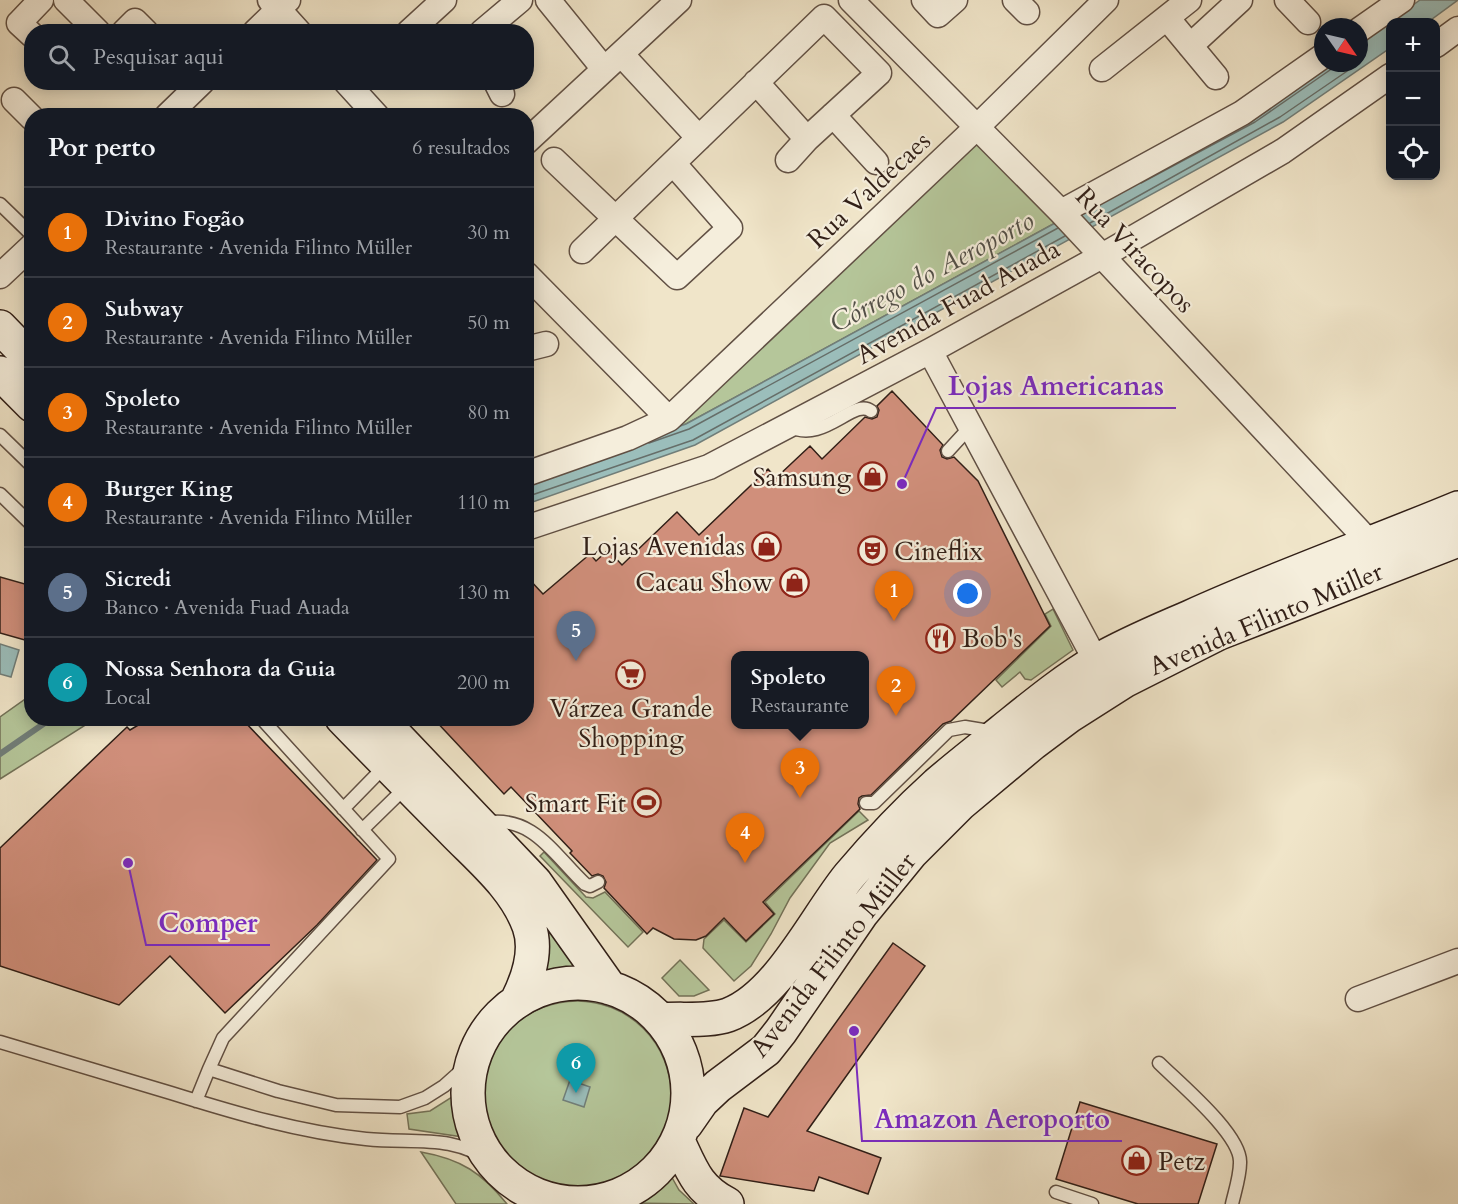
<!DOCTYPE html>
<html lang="pt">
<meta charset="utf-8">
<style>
body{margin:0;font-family:Cardo,serif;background:#20242c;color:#f1f3f6}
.controls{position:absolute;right:18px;top:18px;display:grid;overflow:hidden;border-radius:12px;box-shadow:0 3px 15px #0003}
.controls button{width:54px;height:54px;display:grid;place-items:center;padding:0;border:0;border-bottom:2px solid #363941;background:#171b24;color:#f1f3f6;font:30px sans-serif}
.compass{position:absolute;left:1314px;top:18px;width:54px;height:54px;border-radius:50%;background:#171b24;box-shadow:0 3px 15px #0003;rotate:124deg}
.you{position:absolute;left:968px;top:594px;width:21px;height:21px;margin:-15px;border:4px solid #fff;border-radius:50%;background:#1a73e8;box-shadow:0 0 0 9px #1a73e833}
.badge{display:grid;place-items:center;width:39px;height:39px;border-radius:50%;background:#8c9099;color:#fff;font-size:20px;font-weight:700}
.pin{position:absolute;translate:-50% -50px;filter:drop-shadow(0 2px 3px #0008)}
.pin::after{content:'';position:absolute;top:32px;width:21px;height:18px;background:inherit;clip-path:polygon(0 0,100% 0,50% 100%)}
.popup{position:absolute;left:731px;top:651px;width:138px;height:78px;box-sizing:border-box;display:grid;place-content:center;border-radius:12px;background:#171b24;filter:drop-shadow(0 2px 4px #0005);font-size:20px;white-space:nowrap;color:#9ea1a6}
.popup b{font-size:22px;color:#f1f3f6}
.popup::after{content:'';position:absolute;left:50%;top:100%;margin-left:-12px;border:12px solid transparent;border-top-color:#171b24}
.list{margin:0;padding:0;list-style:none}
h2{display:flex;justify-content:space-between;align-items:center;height:78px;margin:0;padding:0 24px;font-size:26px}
h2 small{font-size:20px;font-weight:400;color:#9ea1a6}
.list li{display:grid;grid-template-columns:39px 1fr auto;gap:18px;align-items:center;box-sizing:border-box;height:90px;padding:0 24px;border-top:2px solid #363941}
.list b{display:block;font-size:22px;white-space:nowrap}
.list p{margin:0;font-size:20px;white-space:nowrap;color:#9ea1a6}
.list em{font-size:20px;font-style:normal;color:#9ea1a6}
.icon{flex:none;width:33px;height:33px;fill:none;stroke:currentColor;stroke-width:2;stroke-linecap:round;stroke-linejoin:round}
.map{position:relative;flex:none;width:1458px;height:1204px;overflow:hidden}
.search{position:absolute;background:#171b24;box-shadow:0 3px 15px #0003;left:24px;top:24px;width:510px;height:66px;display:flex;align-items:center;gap:15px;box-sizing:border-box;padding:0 21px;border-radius:24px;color:#9ea1a6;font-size:22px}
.panel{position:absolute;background:#171b24;box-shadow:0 3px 15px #0003;left:24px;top:108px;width:510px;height:618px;border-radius:24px}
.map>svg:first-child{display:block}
.green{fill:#b5c69a;stroke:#737258;stroke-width:1.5}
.water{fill:#9bbebb;stroke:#717e79;stroke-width:1.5}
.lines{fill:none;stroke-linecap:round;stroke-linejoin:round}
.shore{stroke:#666e69;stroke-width:1.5}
.stream{stroke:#717e79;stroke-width:6}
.building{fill:#d08f7b;stroke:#311f17;stroke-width:1.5;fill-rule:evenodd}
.lane-casing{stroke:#615044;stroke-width:15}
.street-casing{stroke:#615044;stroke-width:27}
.secondary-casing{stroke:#311f17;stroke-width:36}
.lane{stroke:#f5eedc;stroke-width:12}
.street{stroke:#f5eedc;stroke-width:24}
.secondary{stroke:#f5eedc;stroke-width:33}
.labels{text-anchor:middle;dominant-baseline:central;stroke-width:4.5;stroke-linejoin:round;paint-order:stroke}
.street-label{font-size:26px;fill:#311f17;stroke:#f5eedc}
.poi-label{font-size:26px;fill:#311f17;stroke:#f5eedc;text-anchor:end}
.water-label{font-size:27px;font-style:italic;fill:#514f48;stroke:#f5eedc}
.leader{fill:none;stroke:#7b2cbf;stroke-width:2}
.callout-dot{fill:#7b2cbf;stroke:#f5eedc;stroke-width:2}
.callout-label{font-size:27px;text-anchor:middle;font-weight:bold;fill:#7b2cbf;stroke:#f5eedc;stroke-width:4.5;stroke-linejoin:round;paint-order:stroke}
</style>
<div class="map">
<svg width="1458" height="1204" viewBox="0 0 1458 1204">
<rect width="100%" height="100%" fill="#f0e5c9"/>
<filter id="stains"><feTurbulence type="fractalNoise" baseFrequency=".00333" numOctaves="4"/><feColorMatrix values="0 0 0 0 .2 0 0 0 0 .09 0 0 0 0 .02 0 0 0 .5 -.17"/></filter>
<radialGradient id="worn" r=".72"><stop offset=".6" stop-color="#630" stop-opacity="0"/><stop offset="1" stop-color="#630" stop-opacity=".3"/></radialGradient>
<path class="green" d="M976 137 1057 222 686 424 527 479 656 431Z
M1053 609 1073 650 1031 680 1025 679 1020 672 1002 687 996 680 1051 626 1045 614Z
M31 695 32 718 95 719 0 779V717Z
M859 811 868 820 830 843 790 898 771 934 751 966 734 981 703 948 704 939 724 920 746 942 775 914 765 902Z
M544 852 586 897 593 898 605 892 643 932 628 947 540 856Z
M540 906 560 947 583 971 561 970 543 977Z
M680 960 709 990 694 996H679L662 978Z
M483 1095a94 94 0 1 1 188 0a94 94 0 1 1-188 0Z
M455 1095V1117L463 1137 409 1129 407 1114 430 1111Z
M421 1152C461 1159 482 1173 507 1204H456Z
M670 1174 679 1190 694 1204 630 1203 650 1194Z"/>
<path class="water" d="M1420 0H1458L1428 22H1390V48L1283 122 695 445 527 504 526 479 686 424 1057 222 1331 63H1359V44Z
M0 644 19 650 11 677 0 674Z
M570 1080 590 1087 584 1107 563 1100Z"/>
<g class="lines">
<path class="shore" d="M1141 183 1255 122 1330 70 1333 64
M1090 223 1280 117 1359 63
M649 443 689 429 1058 228
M526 497 693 440 1065 236"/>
<path class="stream" d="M0 754 52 718"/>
</g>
<path class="building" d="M892 391 943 445 940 450 942 457 947 459 954 457 978 481 1050 626 951 721 943 724 871 795 862 796 859 798 858 804 860 809 763 902 774 914 746 941 724 918 706 936 696 940 674 939 653 928 647 934 604 888 606 882 603 876 598 874 592 876 570 853 572 851 511 787 504 794 433 718H526V576L543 594 590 554 596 561 608 550 622 565 677 512 699 535 768 469 776 478 810 446 822 459 865 417 872 419 877 417 879 410 877 406ZM735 656H864V724H735Z
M0 577 32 586V642L0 633Z
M150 718H241L377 860 317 925 225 1013 170 956 119 1005 0 966V848L127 727 130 730Z
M893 943 925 966 807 1131 881 1158 868 1194 819 1177 814 1191 720 1176 744 1108 768 1117Z
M1080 1102 1217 1144 1198 1204H1138L1056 1179Z"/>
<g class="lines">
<defs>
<path id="lane" d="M0 204 32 235
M789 426C823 445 854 397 871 411
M0 435 32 466
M948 451 970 427
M0 494 32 525
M866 803H874L949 730 965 727 995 732
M343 809 386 765
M484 823C533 814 554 855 585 884L590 886 598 882
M362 830 406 787
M0 1042C57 1059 114 1076 171 1093 235 1113 299 1132 366 1139 413 1144 452 1133 493 1163
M1159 1063C1179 1083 1242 1135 1240 1163 1240 1176 1235 1191 1232 1204
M209 1069 223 1038 389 859 261 718
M196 1101 209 1069 278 1091 336 1105 400 1107 425 1098 444 1086 463 1069 476 1050
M520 1186 527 1204
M1056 1192 1092 1204"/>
<path id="street" d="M66 0 98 32
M270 0 299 32
M548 0 604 69
M851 0 1061 212 1371 544
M924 0 938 15 955 0
M1015 0 1027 12
M1287 0 1308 22
M1167 18 1216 77
M1359 30 1402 0
M124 32 135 21 146 32
M255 32 288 0
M409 32 444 0
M482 32 520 0
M32 35 19 23 41 0
M1436 45 1458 29
M1190 46 1240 0
M621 54 699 138
M1102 69 1189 0
M346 82 377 116
M496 82 502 94
M756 82 807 139
M14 100 32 118
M833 115 876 162
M167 116 202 82
M526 142 679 0
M554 160 677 277 730 228 673 163
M1061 212 1242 113 1323 56
M582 251 824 17 879 73 807 139 788 160
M526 274 669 419
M0 276 32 246
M526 349 546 344
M930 351 1096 661
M526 474 628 438 669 419 977 127 1106 0
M526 528 709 467 930 351 1102 256 1283 151 1390 76
M1358 999 1458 961"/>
<path id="secondary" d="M0 327 32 360
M0 373 32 405
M342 718C379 756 415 793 452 830 480 859 515 887 529 926 538 951 528 979 517 1001
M379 718 535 882 610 988
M468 1093a110 110 0 1 1 220 0a110 110 0 1 1-220 0Z
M660 1020C681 1018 708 1022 728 1015 779 996 815 918 849 876 876 844 906 812 937 784 958 766 980 749 1002 731 1032 707 1063 681 1097 661 1126 644 1158 631 1190 617 1278 577 1369 545 1458 508
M686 1124 702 1101 718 1086 766 1050 781 1031 862 913 911 853 960 804 1033 743 1069 716 1124 681 1219 633 1458 540
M679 1143C692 1171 698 1189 727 1204"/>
</defs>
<use href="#lane" class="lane-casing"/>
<use href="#street" class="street-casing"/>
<use href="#secondary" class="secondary-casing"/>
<use href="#lane" class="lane"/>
<use href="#street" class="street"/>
<use href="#secondary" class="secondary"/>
</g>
<defs>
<symbol id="shop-ring" viewBox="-11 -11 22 22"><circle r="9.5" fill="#f5eedc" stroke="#8f2418" stroke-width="1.5"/><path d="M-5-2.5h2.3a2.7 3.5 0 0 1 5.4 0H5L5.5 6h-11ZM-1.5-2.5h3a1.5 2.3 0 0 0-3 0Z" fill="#8f2418"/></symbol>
<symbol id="theatre-ring" viewBox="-11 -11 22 22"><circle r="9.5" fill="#f5eedc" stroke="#8f2418" stroke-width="1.5"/><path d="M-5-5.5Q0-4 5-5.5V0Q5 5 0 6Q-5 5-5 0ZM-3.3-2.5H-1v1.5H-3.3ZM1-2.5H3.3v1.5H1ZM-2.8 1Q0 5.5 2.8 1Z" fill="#8f2418"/></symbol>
<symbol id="restaurant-ring" viewBox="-11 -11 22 22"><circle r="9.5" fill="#f5eedc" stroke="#8f2418" stroke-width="1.5"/><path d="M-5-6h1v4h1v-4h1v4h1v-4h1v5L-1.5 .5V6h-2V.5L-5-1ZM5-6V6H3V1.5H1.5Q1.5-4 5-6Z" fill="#8f2418"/></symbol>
<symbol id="supermarket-ring" viewBox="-11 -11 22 22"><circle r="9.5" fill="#f5eedc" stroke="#8f2418" stroke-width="1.5"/><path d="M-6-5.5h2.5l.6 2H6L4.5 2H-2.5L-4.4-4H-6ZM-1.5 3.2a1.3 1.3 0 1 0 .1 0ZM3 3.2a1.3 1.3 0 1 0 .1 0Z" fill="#8f2418"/></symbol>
<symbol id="stadium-ring" viewBox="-11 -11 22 22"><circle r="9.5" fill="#f5eedc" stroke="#8f2418" stroke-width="1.5"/><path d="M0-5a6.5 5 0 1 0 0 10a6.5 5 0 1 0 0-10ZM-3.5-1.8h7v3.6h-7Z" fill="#8f2418"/></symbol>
</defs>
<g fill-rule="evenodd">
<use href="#shop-ring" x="856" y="460" width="33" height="33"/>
<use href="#shop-ring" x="750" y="530" width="33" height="33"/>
<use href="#theatre-ring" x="856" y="534" width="33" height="33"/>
<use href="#shop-ring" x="778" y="566" width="33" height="33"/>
<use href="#restaurant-ring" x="924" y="622" width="33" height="33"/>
<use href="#supermarket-ring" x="614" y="658" width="33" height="33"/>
<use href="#stadium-ring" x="630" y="786" width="33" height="33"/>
<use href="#shop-ring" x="1120" y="1144" width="33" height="33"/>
</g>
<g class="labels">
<g class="street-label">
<text transform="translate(869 190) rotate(-43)">Rua Valdecaes</text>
<text transform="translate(1135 250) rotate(47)">Rua Viracopos</text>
<text transform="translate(958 302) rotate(-29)">Avenida Fuad Auada</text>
<text transform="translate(1266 619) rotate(-23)">Avenida Filinto Müller</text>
<text transform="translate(833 955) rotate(-52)">Avenida Filinto Müller</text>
</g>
<g class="poi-label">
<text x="851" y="477">Samsung</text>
<text x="745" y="546">Lojas Avenidas</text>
<text x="894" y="551" text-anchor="start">Cineflix</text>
<text x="773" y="582">Cacau Show</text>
<text x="962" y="638" text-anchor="start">Bob's</text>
<text x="631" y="708" text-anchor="middle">Várzea Grande<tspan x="631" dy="30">Shopping</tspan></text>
<text x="626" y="803">Smart Fit</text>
<text x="1158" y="1161" text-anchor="start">Petz</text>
</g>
<g class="water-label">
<text transform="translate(932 272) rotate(-28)">Córrego do Aeroporto</text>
</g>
</g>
<path class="leader" d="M902 484L936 408H1176M128 863L146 945H270M854 1031L862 1141H1122"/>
<g class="callout-dot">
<circle cx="902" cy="484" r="6"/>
<circle cx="128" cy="863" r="6"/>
<circle cx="854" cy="1031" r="6"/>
</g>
<g class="callout-label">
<text x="1056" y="395">Lojas Americanas</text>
<text x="208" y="932">Comper</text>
<text x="992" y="1128">Amazon Aeroporto</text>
</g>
<rect width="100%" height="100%" filter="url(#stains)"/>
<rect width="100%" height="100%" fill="url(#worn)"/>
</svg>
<div class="controls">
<button>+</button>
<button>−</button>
<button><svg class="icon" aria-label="locate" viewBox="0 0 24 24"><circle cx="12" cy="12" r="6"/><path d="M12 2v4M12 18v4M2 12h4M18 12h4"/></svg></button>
</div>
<svg class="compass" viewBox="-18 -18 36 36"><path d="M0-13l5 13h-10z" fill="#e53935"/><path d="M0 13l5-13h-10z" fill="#9ea1a6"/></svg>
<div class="you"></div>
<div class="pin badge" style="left:894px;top:621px;background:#e8710a">1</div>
<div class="pin badge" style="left:896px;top:716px;background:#e8710a">2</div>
<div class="pin badge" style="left:800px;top:798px;background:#e8710a">3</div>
<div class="popup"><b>Spoleto</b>Restaurante</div>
<div class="pin badge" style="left:745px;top:863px;background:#e8710a">4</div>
<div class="pin badge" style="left:576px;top:661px;background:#5c6f8a">5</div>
<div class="pin badge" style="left:576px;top:1093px;background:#0f9aa8">6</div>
<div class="search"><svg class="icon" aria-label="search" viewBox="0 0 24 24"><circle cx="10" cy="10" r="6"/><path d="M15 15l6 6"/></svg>Pesquisar aqui</div>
<section class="panel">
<h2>Por perto<small>6 resultados</small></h2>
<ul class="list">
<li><span class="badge" style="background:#e8710a">1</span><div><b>Divino Fogão</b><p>Restaurante · Avenida Filinto Müller</p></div><em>30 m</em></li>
<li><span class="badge" style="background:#e8710a">2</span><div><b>Subway</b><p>Restaurante · Avenida Filinto Müller</p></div><em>50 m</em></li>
<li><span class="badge" style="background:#e8710a">3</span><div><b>Spoleto</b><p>Restaurante · Avenida Filinto Müller</p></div><em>80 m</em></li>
<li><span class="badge" style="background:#e8710a">4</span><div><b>Burger King</b><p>Restaurante · Avenida Filinto Müller</p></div><em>110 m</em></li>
<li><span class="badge" style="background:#5c6f8a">5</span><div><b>Sicredi</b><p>Banco · Avenida Fuad Auada</p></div><em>130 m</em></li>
<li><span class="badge" style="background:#0f9aa8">6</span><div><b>Nossa Senhora da Guia</b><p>Local</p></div><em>200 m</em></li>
</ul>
</section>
</div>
